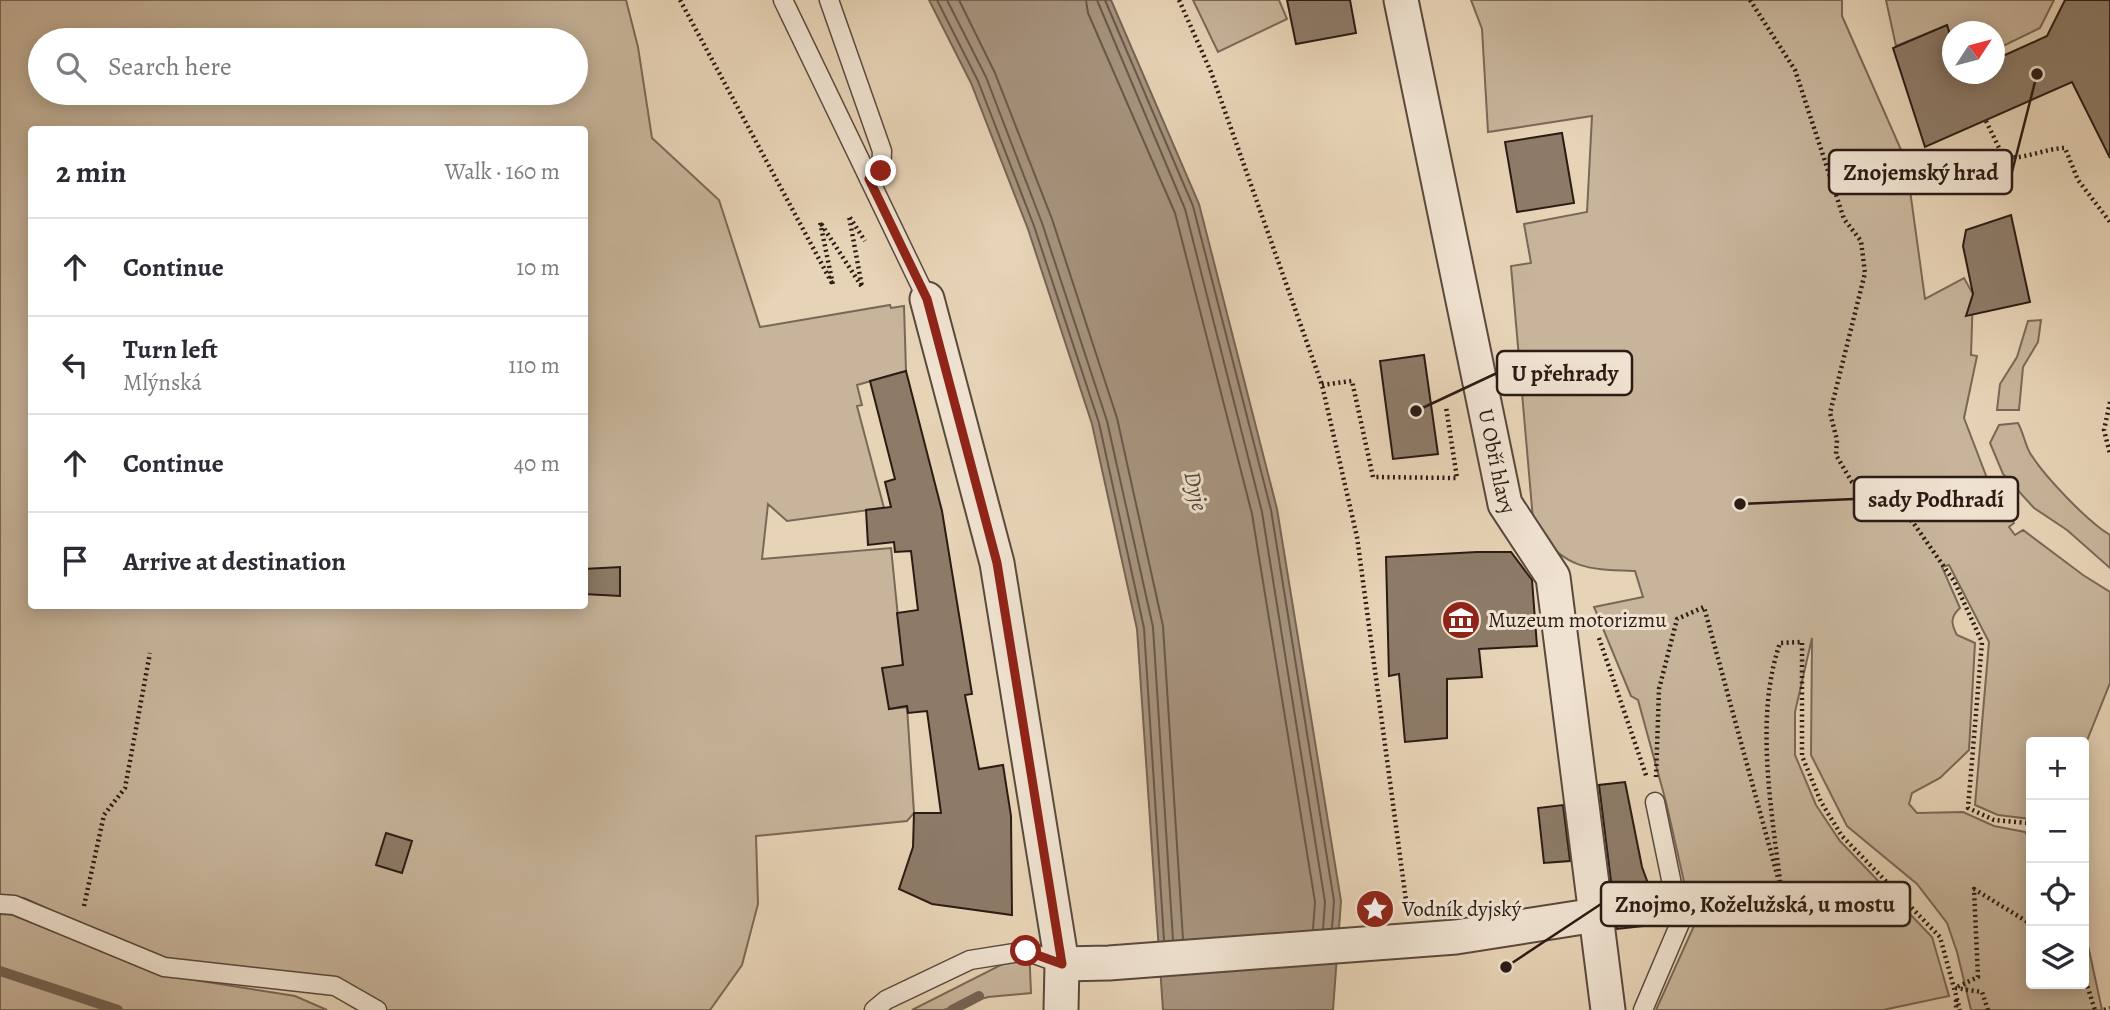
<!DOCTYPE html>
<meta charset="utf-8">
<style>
body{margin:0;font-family:Alegreya,serif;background:#f2f2f3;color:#2b2b33}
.controls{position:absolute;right:21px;bottom:21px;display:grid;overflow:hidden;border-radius:7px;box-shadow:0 4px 18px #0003}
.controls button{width:63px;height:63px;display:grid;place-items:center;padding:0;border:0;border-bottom:2px solid #e1e1e2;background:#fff;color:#2b2b33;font:35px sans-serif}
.compass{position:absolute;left:1942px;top:21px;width:63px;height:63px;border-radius:50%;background:#fff;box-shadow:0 4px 18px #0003;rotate:54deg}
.stop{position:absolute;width:21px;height:21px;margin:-16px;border:5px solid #8f2418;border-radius:50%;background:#fff}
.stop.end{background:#8f2418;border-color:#fff;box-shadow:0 2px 7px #0008}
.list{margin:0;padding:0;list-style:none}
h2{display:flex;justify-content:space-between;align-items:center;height:91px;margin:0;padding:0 28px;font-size:30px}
h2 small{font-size:23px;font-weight:400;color:#7c7c81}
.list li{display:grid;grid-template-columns:46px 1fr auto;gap:21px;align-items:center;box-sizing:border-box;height:98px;padding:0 28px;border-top:2px solid #e1e1e2}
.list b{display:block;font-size:26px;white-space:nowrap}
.list p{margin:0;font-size:23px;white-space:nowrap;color:#7c7c81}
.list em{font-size:23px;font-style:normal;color:#7c7c81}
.icon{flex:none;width:38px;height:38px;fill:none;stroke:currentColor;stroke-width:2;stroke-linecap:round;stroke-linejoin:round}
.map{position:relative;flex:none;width:2110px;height:1010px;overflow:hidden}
.search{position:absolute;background:#fff;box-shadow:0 4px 18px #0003;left:28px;top:28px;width:560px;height:77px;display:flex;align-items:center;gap:18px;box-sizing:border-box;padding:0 24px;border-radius:38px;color:#7c7c81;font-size:26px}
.panel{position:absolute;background:#fff;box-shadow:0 4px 18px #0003;left:28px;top:126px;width:560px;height:483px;border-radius:7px}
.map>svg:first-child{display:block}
.green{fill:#c7b49a;stroke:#796857;stroke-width:2;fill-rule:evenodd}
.water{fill:#a7947f;stroke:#756454;stroke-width:2}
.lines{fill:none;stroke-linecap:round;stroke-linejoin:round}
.shore{stroke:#69584a;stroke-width:2}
.stream{stroke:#756454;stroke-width:10}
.building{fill:#8d7b68;stroke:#2b1b14;stroke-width:2}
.service-casing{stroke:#5a493c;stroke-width:21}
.minor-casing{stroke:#5a493c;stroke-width:37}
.path{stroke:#2b1b14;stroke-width:4.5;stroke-dasharray:2 3.5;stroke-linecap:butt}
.service{stroke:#efe2d0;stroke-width:18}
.minor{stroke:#efe2d0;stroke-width:33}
.route{stroke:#8f2418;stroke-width:9}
.labels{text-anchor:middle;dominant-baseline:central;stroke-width:6;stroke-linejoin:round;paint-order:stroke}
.street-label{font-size:21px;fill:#2b1b14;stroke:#efe2d0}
.poi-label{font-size:21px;fill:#2b1b14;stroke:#efe2d0;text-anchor:start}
.water-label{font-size:23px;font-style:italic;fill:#564539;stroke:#efe2d0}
.leader{fill:none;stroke:#2b1b14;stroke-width:2.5}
.callout-dot{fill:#2b1b14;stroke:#efe2d0;stroke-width:2.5}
.callout{fill:#efe2d0;stroke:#2b1b14;stroke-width:2.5}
.callout-label{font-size:23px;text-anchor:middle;font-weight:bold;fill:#2b1b14}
</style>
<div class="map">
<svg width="2110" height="1010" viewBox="0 0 2110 1010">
<rect width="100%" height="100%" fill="#e7d3b6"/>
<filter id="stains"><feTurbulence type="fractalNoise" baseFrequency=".00286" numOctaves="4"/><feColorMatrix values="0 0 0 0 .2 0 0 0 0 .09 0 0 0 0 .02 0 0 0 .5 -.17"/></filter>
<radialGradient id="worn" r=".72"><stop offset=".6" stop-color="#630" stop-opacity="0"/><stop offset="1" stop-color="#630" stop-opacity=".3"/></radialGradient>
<path class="green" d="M0 0H626L638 47 652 138 719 200 760 327 890 305 891 308 904 306 906 371 857 385 862 405 857 406 884 508 787 521 768 504 762 559 891 548 903 666 889 709 907 707 914 813 907 821 756 836 758 904 742 965 710 1010H376L336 993 166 962 24 898 0 897ZM40 40H576V93H40ZM32 130H584V606H32Z
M1193 0H1279L1287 19 1218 52Z
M1471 0H1842V16L1906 161 1925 299 1964 278 1973 294 1971 355 1977 356 1964 418 1995 499 2002 497 2014 523 2009 527 2015 535 2023 530 2083 575 2110 592V683L2084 748V742H2031V819L1998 815 1975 805 1989 642 1949 565 1942 567 1960 608C1950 617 1951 624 1957 635L1975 643 1969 750 1940 778 1912 793 1909 804 1917 813 1963 812 1994 826 2025 832 2031 839V984H2084V927L2102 1010H1971L1957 952 1947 923 1917 884 1847 826 1811 755 1812 638 1795 712V755L1816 805 1840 841 1932 937 1949 996 1883 1010H1656L1694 926 1666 802 1638 700 1631 696 1594 607 1643 597 1635 571C1582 569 1572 569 1534 531L1511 266 1531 263 1524 224 1587 212 1592 116 1488 132 1482 29Z
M1886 0H2054L2040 28 1995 50 1994 32H1952V41L1947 25 1896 46Z
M2041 320 2038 342 2023 367 2019 410H1997L2000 384 2017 357 2028 321Z
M2018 423C2023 432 2025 444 2030 453 2044 476 2088 522 2110 535V568L2067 530 2034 508 2003 474 1990 443 1999 425Z
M0 914 13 915 163 975 295 996 327 1010H0Z
M1029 945 1031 993 988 997 943 1010H912L1007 962Z"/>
<path class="water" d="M929 0H1111L1199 204 1277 509 1341 901 1333 1010H1163L1137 629 1092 424 1028 229 971 83Z"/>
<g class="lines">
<path class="shore" d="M937 0 978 81 1034 226 1099 423 1144 628 1164 940
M947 0 986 77 1042 223 1107 421 1153 627 1173 940
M959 0 995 73 1052 219 1117 418 1163 626 1183 939
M1086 0 1088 13 1175 213 1252 514 1315 902 1313 929
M1097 0 1185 209 1262 512 1325 902 1323 929
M1105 0 1193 206 1271 510 1334 901 1332 928"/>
<path class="stream" d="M0 971 118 1010
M952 1010 979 996"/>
</g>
<path class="building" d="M1287 0H1350L1356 33 1296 44Z
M2065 0H2110V158L2072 82 1925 147 1893 48 1947 25 1952 41V74H1994V60L2047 36Z
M1562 133 1574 203 1517 212 1505 142Z
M2011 215 2030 302 1966 316 1973 294 1963 246 1966 230Z
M1424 355 1438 454 1393 459 1380 361Z
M906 371 942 511 972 694 965 695 979 769 1003 765 1011 816 1012 915 932 904 899 889 913 847 914 813H941L927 711 908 713 907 706 889 709 882 668 903 665 897 613 918 610 911 551 895 552 894 542 868 545 866 510 891 507 885 482 895 479 870 381Z
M1477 552H1511L1532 580 1537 646 1479 649 1482 677 1447 679V738L1405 742 1399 674 1389 676 1386 557Z
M620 567V596L584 594V569Z
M1625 782 1642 867 1663 924 1617 929 1599 785Z
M1563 805 1570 861 1544 863 1538 808Z
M386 833 412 841 402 873 376 865Z"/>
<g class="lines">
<defs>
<path id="service" d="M783 0 927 299
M829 0 882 151 881 171 869 179
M0 904 14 905 164 967 335 986 377 1010
M874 1010 886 1000 970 960 1026 951 1062 964
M1643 1010 1680 923 1655 802"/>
<g id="minor">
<path id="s1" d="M1401 0 1505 504 1553 577 1608 1010"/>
<path d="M927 299 997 563 1062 964 1061 1010"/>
<path d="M1062 964 1109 963 1456 937 1596 915"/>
</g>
</defs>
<use href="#service" class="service-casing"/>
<use href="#minor" class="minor-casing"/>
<path class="path" d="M680 0 833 285 820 222 862 287 849 216 865 241
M1179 0 1211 72 1322 385 1357 537 1407 908
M1750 0 1795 70 1844 219 1861 241 1865 273 1830 413 1837 440 1836 455 1852 482 1912 521 1954 581 1982 642 1968 808 1994 820 2028 823 2031 831
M1986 121 2003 156C2018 162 2046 148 2065 148L2078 180 2110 222
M1322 385 1352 381 1373 477 1457 478 1446 407
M2110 402 2104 430 2110 454
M1599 638 1647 778
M1656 777 1659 689 1677 619 1704 607 1781 889C1772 811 1754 718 1780 643L1802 642V756L1821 802 1842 836 1940 937 1960 1010
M84 906 104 815 125 788 150 653
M2084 976 2095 1010
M1956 1000V1010
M1988 1010 1982 992 1955 988 1978 977 1974 889 2031 924
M2104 1010 2110 1008"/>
<use href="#service" class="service"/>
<use href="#minor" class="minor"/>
</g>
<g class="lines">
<path class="route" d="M881 171 869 179 927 299 997 563 1062 964 1026 951"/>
</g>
<defs>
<symbol id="museum-disc" viewBox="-11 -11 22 22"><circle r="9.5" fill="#8f2418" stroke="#efe2d0"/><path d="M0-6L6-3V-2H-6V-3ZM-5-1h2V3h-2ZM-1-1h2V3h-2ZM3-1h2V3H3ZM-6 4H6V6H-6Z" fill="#fff"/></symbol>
<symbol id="sight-disc" viewBox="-11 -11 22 22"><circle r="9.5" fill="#8f2418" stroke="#efe2d0"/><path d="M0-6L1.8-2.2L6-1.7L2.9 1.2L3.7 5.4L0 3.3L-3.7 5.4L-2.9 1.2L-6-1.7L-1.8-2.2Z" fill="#fff"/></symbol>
</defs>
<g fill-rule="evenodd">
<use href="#museum-disc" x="1439" y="598" width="44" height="44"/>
<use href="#sight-disc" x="1353" y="887" width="44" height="44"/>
</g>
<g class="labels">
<g class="street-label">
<text stroke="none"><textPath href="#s1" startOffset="471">U Obří hlavy</textPath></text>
</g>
<g class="poi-label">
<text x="1488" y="620">Muzeum motorizmu</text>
<text x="1402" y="909">Vodník dyjský</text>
</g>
<g class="water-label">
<text transform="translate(1196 491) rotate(77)">Dyje</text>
</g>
</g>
<path class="leader" d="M2037 74L2012 172M1416 411L1497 373M1740 504L1854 499M1506 967L1601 904"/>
<g class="callout-dot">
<circle cx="2037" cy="74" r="7"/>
<circle cx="1416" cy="411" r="7"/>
<circle cx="1740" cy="504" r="7"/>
<circle cx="1506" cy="967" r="7"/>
</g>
<g class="callout">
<rect x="1829" y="150" width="183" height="44" rx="7"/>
<rect x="1497" y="351" width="135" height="44" rx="7"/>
<rect x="1854" y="477" width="164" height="44" rx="7"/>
<rect x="1601" y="882" width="309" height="44" rx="7"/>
</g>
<g class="callout-label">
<text x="1921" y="180">Znojemský hrad</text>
<text x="1565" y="381">U přehrady</text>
<text x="1936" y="507">sady Podhradí</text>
<text x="1755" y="912">Znojmo, Koželužská, u mostu</text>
</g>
<rect width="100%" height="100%" filter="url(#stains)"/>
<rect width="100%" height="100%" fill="url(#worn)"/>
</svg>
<div class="controls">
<button>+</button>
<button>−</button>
<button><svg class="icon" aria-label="locate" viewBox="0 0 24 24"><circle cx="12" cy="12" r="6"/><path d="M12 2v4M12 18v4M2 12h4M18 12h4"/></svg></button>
<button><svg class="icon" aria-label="layers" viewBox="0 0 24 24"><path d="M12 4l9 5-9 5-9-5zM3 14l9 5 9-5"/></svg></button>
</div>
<svg class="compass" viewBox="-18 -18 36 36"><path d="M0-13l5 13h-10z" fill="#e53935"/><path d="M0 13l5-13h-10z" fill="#7c7c81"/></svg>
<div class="stop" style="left:1026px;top:951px"></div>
<div class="stop end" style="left:881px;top:171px"></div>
<div class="search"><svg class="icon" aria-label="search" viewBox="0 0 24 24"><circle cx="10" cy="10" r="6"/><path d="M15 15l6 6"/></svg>Search here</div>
<section class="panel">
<h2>2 min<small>Walk · 160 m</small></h2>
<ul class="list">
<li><svg class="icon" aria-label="ahead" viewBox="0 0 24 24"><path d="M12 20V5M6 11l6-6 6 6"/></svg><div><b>Continue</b></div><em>10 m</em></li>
<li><svg class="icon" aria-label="left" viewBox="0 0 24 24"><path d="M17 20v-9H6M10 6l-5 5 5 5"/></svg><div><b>Turn left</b><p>Mlýnská</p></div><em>110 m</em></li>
<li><svg class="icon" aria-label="ahead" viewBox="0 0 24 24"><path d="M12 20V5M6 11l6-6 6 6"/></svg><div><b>Continue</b></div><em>40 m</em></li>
<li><svg class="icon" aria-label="arrive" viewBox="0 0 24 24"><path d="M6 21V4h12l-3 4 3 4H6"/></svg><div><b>Arrive at destination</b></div></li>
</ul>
</section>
</div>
